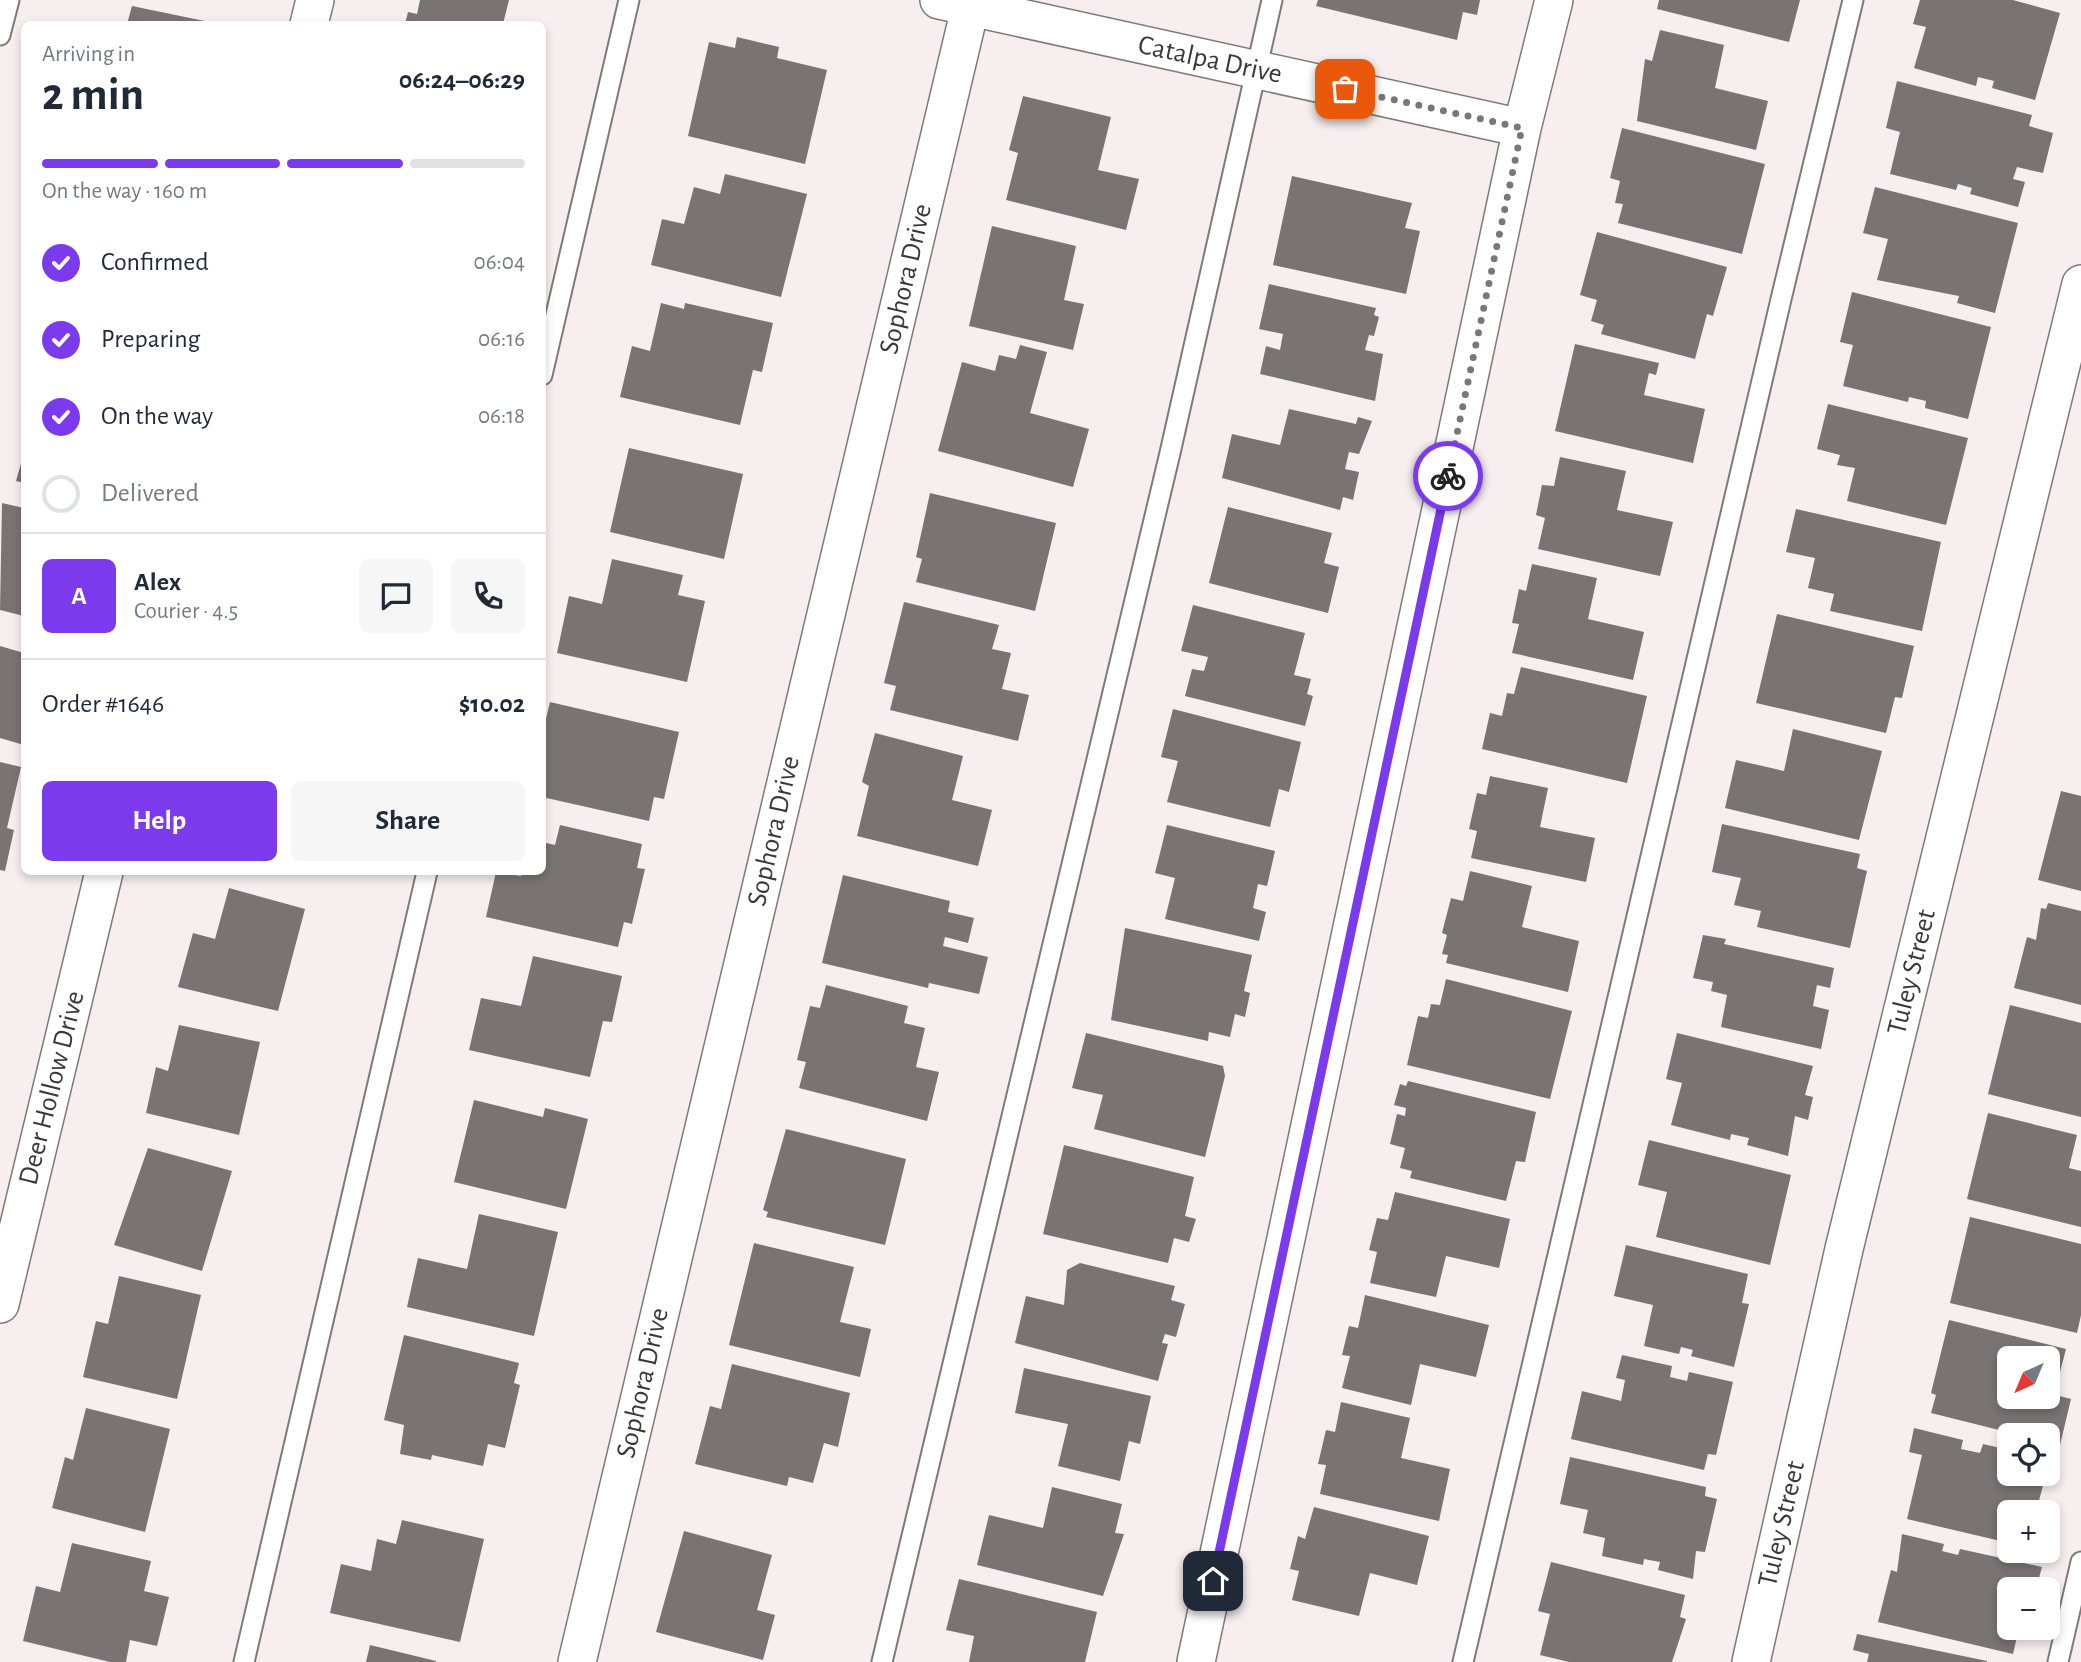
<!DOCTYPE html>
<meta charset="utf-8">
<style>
body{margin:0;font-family:"Alegreya Sans",sans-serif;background:#f6f6f7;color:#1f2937;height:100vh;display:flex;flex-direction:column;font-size:26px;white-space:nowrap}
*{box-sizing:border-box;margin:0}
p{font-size:23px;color:#747a83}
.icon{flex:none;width:38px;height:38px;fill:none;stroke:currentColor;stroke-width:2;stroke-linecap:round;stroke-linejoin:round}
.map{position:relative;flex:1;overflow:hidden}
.drawer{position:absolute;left:21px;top:21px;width:525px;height:854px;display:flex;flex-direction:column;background:#fff;border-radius:10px;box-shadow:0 4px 10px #0003}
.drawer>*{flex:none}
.needle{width:46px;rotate:224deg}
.controls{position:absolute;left:1997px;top:1346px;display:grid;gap:14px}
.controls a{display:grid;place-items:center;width:63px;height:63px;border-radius:10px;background:#fff;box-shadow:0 4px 10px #0003;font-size:35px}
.pin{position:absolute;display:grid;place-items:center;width:60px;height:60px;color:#fff;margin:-30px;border-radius:14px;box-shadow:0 4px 10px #0006}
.courier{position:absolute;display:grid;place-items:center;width:70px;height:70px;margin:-35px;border:5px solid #7c3aed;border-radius:50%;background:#fff;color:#222;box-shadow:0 2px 9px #0007}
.headline em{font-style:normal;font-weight:700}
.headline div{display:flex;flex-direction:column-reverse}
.headline{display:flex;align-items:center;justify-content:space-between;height:119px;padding:0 21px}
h1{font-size:46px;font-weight:700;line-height:52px}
.bar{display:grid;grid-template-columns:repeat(4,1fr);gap:10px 7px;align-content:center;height:84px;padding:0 21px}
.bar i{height:9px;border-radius:5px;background:#e0e1e3}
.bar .on{background:#7c3aed}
.bar p{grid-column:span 4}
.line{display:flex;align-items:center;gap:18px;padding:0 21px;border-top:2px solid #e0e1e3}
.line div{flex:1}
.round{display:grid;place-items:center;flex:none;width:74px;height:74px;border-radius:10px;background:#f6f6f7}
ol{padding:0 21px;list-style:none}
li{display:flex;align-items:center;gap:21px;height:77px}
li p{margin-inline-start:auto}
li .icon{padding:7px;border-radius:50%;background:#7c3aed;color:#fff;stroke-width:4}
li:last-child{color:#747a83}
li i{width:38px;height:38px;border:4px solid #e0e1e3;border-radius:50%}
.cta{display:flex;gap:14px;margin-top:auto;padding:14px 21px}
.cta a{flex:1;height:80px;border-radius:10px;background:#7c3aed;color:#fff;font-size:28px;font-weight:700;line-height:80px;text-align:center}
.cta a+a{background:#f6f6f7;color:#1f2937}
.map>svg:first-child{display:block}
</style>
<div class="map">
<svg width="2081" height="1662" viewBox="0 0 2081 1662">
<rect width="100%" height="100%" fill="#f7efef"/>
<path fill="#7a7373" d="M420,0H509L503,24H405L408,12L417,14Z
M1318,0H1480L1477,15L1463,12L1457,40L1316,6Z
M1659,0H1800L1789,42L1657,9Z
M1920,0H2013L2060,13L2035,100L1992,88L1994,81L1978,77L1976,86L1914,68L1926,27L1913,24Z
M132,6L214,23V24H127Z
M1660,30L1724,45L1715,88L1768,101L1756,150L1637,121L1645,59L1652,61Z
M737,37L779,47L777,58L827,70L805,164L688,136L709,42L735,48Z
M1897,81L2032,115L2029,126L2053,133L2043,173L2017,167L2013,179L2025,182L2018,207L1970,194L1972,188L1958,184L1956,190L1890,174L1900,132L1886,128Z
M1023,96L1111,117L1098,170L1139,179L1126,230L1006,200L1018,153L1009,150Z
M1622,128L1765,164L1742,254L1618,223L1623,204L1615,203L1620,181L1610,178Z
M725,174L807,194L781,297L651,265L662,219L684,224L694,187L720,194Z
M1292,176L1412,203L1405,228L1420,231L1406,294L1273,265Z
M1875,187L2018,223L1995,313L1957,303L1959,296L1877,280L1888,239L1863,233Z
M992,226L1076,246L1064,300L1084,304L1073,350L969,326Z
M1597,232L1727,267L1713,316L1707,314L1695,359L1601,334L1604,325L1591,321L1597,300L1580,295Z
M1269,284L1376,308L1374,315L1379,317L1374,336L1369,335L1365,350L1383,354L1375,401L1260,374L1266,346L1280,350L1283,334L1259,329Z
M1852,292L1991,327L1968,419L1925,408L1926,401L1909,397L1908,402L1843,386L1853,345L1840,342Z
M661,303L684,309L685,303L773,323L762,372L753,370L740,425L620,397L632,346L650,351Z
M1575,344L1659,363L1656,375L1649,373L1644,395L1705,409L1693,463L1555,431Z
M1020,345L1047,352L1030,413L1089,429L1073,487L938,451L962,362L995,371L999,355L1016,359Z
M1828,404L1968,438L1946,525L1847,501L1855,468L1837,465L1840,455L1817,449Z
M1289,409L1356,424L1358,417L1372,421L1359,454L1349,452L1345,469L1359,472L1353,500L1343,497L1340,510L1222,478L1232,434L1280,445Z
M629,448L743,474L724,559L610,532Z
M24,453V483L16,481Z
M1560,457L1626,471L1617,510L1673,522L1660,576L1538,549L1545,518L1536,515L1542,485L1554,486Z
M930,493L1056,523L1035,611L916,582L922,559L916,557Z
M2,503L24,508V616L0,610Z
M1228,507L1332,533L1324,563L1339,567L1328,613L1209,583Z
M1796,509L1941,542L1922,631L1830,611L1834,594L1808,588L1815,558L1786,552Z
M612,559L683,575L678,595L705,601L687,682L557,653L569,596L602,604Z
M1532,564L1597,578L1588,619L1644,632L1633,680L1512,653L1519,624L1512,623L1519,589L1526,591Z
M904,602L999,625L992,649L1011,653L1002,689L1029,695L1018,741L890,710L896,686L884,683Z
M1193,605L1305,633L1294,675L1311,679L1307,694L1313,696L1305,726L1185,696L1192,669L1204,671L1208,657L1181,651Z
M1777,614L1914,646L1902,698L1895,697L1886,733L1756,703Z
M0,646L24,653V745L0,738Z
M1521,667L1647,696L1627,783L1482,749L1490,713L1502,716L1507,693L1514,694Z
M550,702L679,732L664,799L654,797L649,821L542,797V736Z
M1173,709L1301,742L1289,792L1279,789L1270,827L1167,802L1178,761L1161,757Z
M1793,729L1882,751L1859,840L1725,808L1736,760L1784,771Z
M875,733L963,756L952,800L992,810L978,866L857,836L869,786L862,782Z
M0,762L21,767L7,828L14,830L5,871L0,870Z
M1490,776L1548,788L1540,827L1595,838L1586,882L1471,858L1477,831L1469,829L1477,793L1486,795Z
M2061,791L2081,796V891L2038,880Z
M1722,824L1860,854L1857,868L1867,871L1850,948L1757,927L1761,911L1734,905L1741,878L1712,872Z
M560,825L642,844L637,868L645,869L632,924L624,922L618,947L486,917L496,872L521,876L522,872H542V842L555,845Z
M1167,825L1275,851L1267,886L1258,884L1253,908L1266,912L1259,941L1165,919L1175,878L1155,873Z
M1470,871L1532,886L1522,927L1579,941L1568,992L1446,963L1448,955L1442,954L1447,935L1442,933L1451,898L1463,901Z
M843,875L950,901L948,912L974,918L968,943L945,937L943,946L988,957L979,994L929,983L928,988L822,963Z
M229,888L305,909L278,1011L178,987L193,933L215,939Z
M2048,903L2081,911V1005L2014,988L2027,937L2036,940L2041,908L2046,909Z
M1125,928L1252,955L1244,991L1250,993L1245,1017L1235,1014L1230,1037L1209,1032L1208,1041L1111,1020Z
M1703,935L1726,939L1724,944L1834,968L1830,988L1817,985L1813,1006L1829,1010L1821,1049L1721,1027L1727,995L1711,991L1713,982L1693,978Z
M533,956L622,976L612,1022L603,1021L590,1077L469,1050L481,998L521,1006Z
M1446,979L1572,1011L1550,1099L1407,1065L1418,1016L1428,1018L1431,1004L1440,1005Z
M826,985L908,1006L904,1023L925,1028L916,1067L939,1072L927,1121L799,1088L806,1062L797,1060L810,1006L820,1008Z
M2010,1005L2081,1023V1117L1988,1094Z
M179,1025L260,1042L239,1135L146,1113L156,1067L168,1071Z
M1086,1033L1223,1066L1225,1076L1205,1157L1094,1129L1103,1095L1072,1088Z
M1677,1033L1813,1066L1805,1095L1813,1097L1808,1120L1795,1116L1788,1156L1747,1145L1749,1138L1731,1134L1730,1140L1671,1125L1682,1083L1666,1079Z
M1408,1081L1536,1112L1525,1162L1516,1161L1506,1201L1410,1178L1412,1171L1400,1168L1405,1148L1390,1144L1397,1114L1405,1116L1406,1108L1394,1105L1400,1084L1406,1086Z
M474,1100L543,1117L545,1108L588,1119L566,1209L454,1182Z
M1988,1113L2077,1135L2069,1168L2081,1171V1227L1967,1199Z
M786,1129L906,1159L885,1245L766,1217L768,1212L763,1210Z
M1649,1140L1791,1175L1770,1265L1656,1237L1667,1192L1638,1185Z
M1064,1145L1194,1177L1185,1216L1196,1219L1189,1242L1174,1238L1168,1263L1043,1234Z
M148,1148L232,1171L202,1271L114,1245Z
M1395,1192L1510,1219L1499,1268L1446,1256L1436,1297L1370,1283L1377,1252L1369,1250L1377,1218L1388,1220Z
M479,1214L558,1232L534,1336L407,1307L418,1258L467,1269Z
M1970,1217L2081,1244V1315L2077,1333L1950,1303Z
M754,1243L854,1267L840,1322L871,1329L860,1377L729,1345Z
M1626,1245L1748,1274L1742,1303L1749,1304L1734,1367L1691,1356L1693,1350L1681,1347L1679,1354L1644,1346L1653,1305L1614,1296Z
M1080,1263L1175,1286L1171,1300L1185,1304L1176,1337L1165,1334L1162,1343L1168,1344L1158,1381L1015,1343L1026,1296L1064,1305L1067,1270Z
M119,1276L201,1295L177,1399L83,1377L96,1321L108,1324Z
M1365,1295L1489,1325L1476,1377L1420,1364L1411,1405L1342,1388L1350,1356L1342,1355L1349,1326L1358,1328Z
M1949,1320L2066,1349L2060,1372L2048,1369V1358H2009V1396H2048V1393L2071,1399L2060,1445L2048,1442V1435H2019L1931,1413L1936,1395L1931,1393Z
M404,1335L519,1363L514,1383L520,1385L505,1448L488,1444L483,1466L432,1455L431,1460L400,1454L404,1425L384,1420Z
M1622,1355L1672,1366L1670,1377L1687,1381L1689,1372L1733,1382L1716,1455L1708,1454L1704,1470L1571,1439L1582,1391L1621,1401L1625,1380L1616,1378Z
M732,1364L850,1393L838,1447L824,1443L813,1483L789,1477L787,1486L695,1464L710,1406L721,1409Z
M1024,1368L1151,1396L1140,1444L1129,1441L1120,1481L1058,1466L1068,1424L1015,1413Z
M1341,1402L1410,1418L1401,1458L1450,1469L1439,1521L1320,1494L1326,1465L1318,1464L1326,1430L1335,1432Z
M86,1408L170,1429L145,1532L52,1508L65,1457L73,1460Z
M1914,1428L1963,1440L1961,1449L1980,1453L1983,1444L2009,1450V1474H2046L2036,1512H2009V1543L1907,1519L1922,1455L1909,1452Z
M1570,1457L1706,1487L1705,1496L1717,1499L1705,1552L1696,1551L1693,1579L1658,1570L1660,1562L1644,1559L1643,1565L1602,1556L1605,1538L1583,1533L1588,1510L1560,1504Z
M1052,1487L1122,1504L1115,1533L1124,1534L1103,1596L977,1565L989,1515L1043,1528Z
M1314,1507L1429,1536L1417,1585L1370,1573L1359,1616L1292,1600L1299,1571L1290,1569L1298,1536L1305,1539Z
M402,1520L484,1539L460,1642L330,1613L341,1564L371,1571L377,1539L396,1544Z
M684,1531L772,1555L757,1610L775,1615L763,1660L656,1632Z
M1902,1534L1944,1544L1942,1551L1958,1555L1960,1549L2042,1567L2036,1589H2009V1628H2019L2013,1654L1878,1622L1891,1570L1897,1572Z
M72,1543L151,1561L144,1591L169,1597L157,1646L130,1640L126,1662H110L23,1641L36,1586L60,1592Z
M1551,1562L1685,1595L1680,1617L1686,1619L1672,1662H1569L1540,1655L1550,1614L1538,1611Z
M959,1579L1097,1612L1085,1662H969L974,1636L946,1630Z
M1857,1634L1987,1661V1662H1867L1869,1654L1853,1650Z
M370,1645L436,1661V1662H366Z"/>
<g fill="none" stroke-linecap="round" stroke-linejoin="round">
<defs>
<path id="lane" d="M0,35L9,0
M542,375L629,0
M244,1662L427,872
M882,1662L1170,453L1272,0
M1463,1662L1782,295L1853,0
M2058,1662L2081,1562"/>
<path id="street" d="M939,0L1522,128
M309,24L315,0
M0,1304L104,872
M577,1662L972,0
M1196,1662L1522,128L1554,0
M1751,1662L1844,1249L2081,284"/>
</defs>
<use href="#lane" stroke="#807979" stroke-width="23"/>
<use href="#street" stroke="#807979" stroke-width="40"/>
<use href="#lane" stroke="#fff" stroke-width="19"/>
<use href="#street" stroke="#fff" stroke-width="37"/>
</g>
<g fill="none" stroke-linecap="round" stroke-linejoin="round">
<path stroke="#7c7777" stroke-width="7" stroke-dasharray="0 12.6" d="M1345,89L1522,128L1448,476"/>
<path stroke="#7c3aed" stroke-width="9" d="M1213,1581L1448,476"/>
</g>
<g text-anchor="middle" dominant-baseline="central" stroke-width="7" stroke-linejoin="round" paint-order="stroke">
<g font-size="28" fill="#3a3737" stroke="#fff">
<text transform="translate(1210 60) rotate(12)">Catalpa Drive</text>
<text transform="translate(906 279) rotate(-77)">Sophora Drive</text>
<text transform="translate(774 831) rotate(-77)">Sophora Drive</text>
<text transform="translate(1912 972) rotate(-76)">Tuley Street</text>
<text transform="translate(52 1088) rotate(-76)">Deer Hollow Drive</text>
<text transform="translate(643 1383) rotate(-77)">Sophora Drive</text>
<text transform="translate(1782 1524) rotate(-77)">Tuley Street</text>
</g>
</g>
</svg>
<div class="controls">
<a><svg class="needle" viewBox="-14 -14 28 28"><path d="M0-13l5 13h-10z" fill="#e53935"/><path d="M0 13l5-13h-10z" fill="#747a83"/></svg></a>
<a><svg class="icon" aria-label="locate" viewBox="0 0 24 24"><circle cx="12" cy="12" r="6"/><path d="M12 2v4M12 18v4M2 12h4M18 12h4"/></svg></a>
<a>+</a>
<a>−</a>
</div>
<div class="pin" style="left:1345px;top:89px;background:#ea580c"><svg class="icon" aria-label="bag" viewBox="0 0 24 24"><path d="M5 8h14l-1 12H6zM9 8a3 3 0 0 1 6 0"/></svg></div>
<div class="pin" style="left:1213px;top:1581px;background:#1f2937"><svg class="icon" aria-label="home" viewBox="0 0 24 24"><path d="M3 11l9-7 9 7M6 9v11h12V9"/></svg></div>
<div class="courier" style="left:1448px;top:476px"><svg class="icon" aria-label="bike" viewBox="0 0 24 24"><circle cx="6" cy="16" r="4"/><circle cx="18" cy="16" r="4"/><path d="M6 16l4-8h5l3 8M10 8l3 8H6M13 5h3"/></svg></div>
<section class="drawer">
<div class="headline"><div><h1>2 min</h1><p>Arriving in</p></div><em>06:24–06:29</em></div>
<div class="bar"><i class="on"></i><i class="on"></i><i class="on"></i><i></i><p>On the way · 160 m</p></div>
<ol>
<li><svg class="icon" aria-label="check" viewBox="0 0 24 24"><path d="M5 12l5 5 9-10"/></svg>Confirmed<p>06:04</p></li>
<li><svg class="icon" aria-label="check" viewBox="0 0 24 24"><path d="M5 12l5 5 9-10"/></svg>Preparing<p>06:16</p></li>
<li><svg class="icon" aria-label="check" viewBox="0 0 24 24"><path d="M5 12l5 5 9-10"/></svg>On the way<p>06:18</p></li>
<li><i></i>Delivered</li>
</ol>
<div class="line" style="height:126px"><b class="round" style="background:#7c3aed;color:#fff">A</b><div><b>Alex</b><p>Courier · 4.5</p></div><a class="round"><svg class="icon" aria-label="chat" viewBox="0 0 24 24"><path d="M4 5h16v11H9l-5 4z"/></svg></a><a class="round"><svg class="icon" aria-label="phone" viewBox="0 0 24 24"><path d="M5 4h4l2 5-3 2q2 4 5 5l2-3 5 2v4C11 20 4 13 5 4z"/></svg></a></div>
<div class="line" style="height:91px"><div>Order #1646</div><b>$10.02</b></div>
<div class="cta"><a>Help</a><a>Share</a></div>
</section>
</div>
